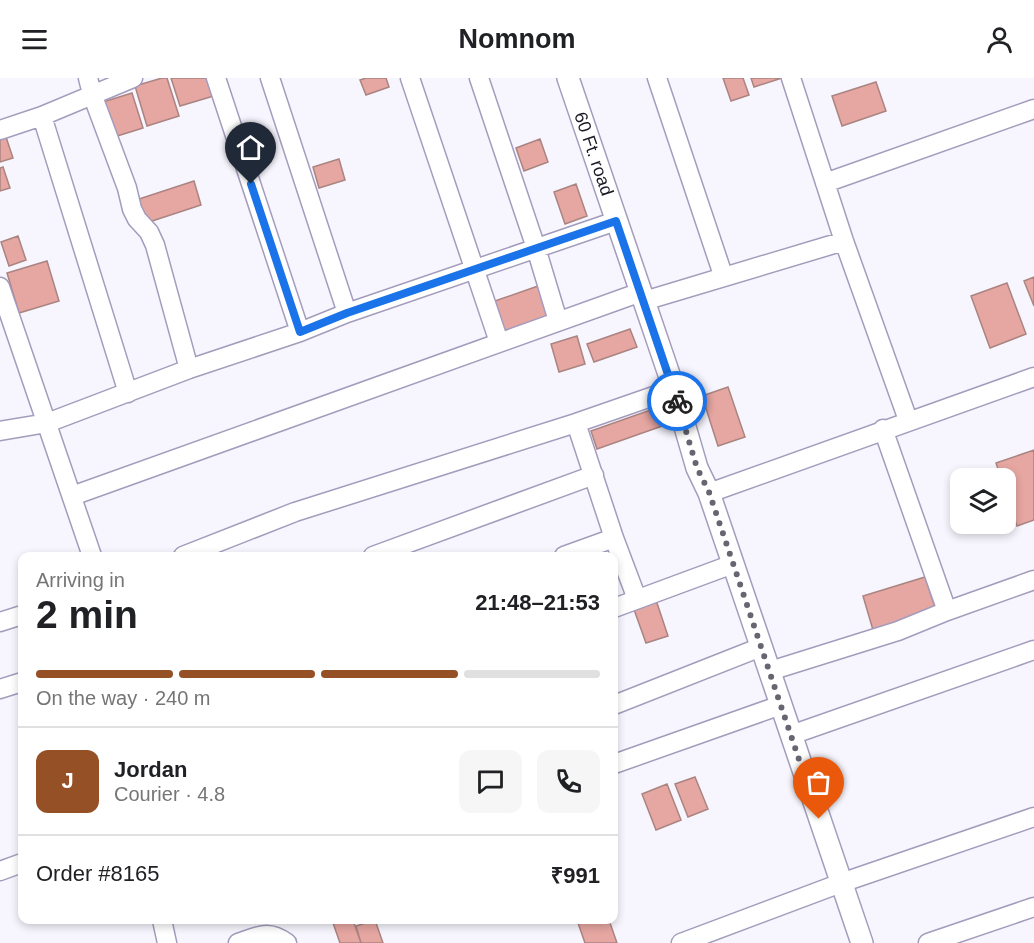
<!DOCTYPE html>
<meta charset="utf-8">
<style>
body{margin:0;font-family:Helvetica,sans-serif;background:#f6f6f6;color:#202124;height:100vh;display:flex;flex-direction:column;font-size:22px;white-space:nowrap}
*{box-sizing:border-box;margin:0}
p{font-size:20px;color:#757577}
.icon{flex:none;width:33px;height:33px;fill:none;stroke:currentColor;stroke-width:2;stroke-linecap:round;stroke-linejoin:round}
.map{position:relative;flex:1;overflow:hidden}
.sheet{position:absolute;left:18px;top:474px;width:600px;height:372px;display:flex;flex-direction:column;background:#fff;border-radius:12px;box-shadow:0 3px 9px #0003}
.sheet>*{flex:none}
.fabs{position:absolute;left:950px;top:390px;display:grid;gap:12px}
.fabs a{display:grid;place-items:center;width:66px;height:66px;border-radius:12px;background:#fff;box-shadow:0 3px 9px #0003;font-size:30px}
.pin{position:absolute;display:grid;place-items:center;width:51px;height:51px;color:#fff;margin:-62px -26px;border-radius:50% 50% 50% 0;rotate:-45deg;box-shadow:0 0 6px #0007}
.pin .icon{rotate:45deg}
.courier{position:absolute;display:grid;place-items:center;width:60px;height:60px;margin:-30px;border:4px solid #1a73e8;border-radius:50%;background:#fff;color:#222;box-shadow:0 2px 8px #0007}
.overview em{font-style:normal;font-weight:700}
.overview div{display:flex;flex-direction:column-reverse}
.overview{display:flex;align-items:center;justify-content:space-between;height:102px;padding:0 18px}
h1{font-size:39px;font-weight:700;line-height:45px}
.bar{display:grid;grid-template-columns:repeat(4,1fr);gap:9px 6px;align-content:center;height:72px;padding:0 18px}
.bar i{height:8px;border-radius:4px;background:#e0e0e0}
.bar .on{background:#955025}
.bar p{grid-column:span 4}
.line{display:flex;align-items:center;gap:15px;padding:0 18px;border-top:2px solid #e0e0e0}
.line div{flex:1}
.round{display:grid;place-items:center;flex:none;width:63px;height:63px;border-radius:12px;background:#f6f6f6}
header{display:flex;justify-content:space-between;align-items:center;height:78px;padding:0 18px;background:#fff;font-size:27px;font-weight:700}
.map>svg:first-child{display:block}
</style>
<header><svg class="icon" aria-label="menu" viewBox="0 0 24 24"><path d="M4 6h16M4 12h16M4 18h16"/></svg>Nomnom<svg class="icon" aria-label="person" viewBox="0 0 24 24"><circle cx="12" cy="8" r="4"/><path d="M4 21q1-7 8-7t8 7"/></svg></header>
<div class="map">
<svg width="1034" height="865" viewBox="0 0 1034 865">
<rect width="100%" height="100%" fill="#f7f5fd"/>
<path fill="#e6a6a2" stroke="#aa8481" stroke-width="1.5" d="M162,0H167L179,38L147,48L135,8Z
M171,0H212L217,17L180,28Z
M366,0H386L389,9L366,17L360,2Z
M723,0H743L749,17L731,23Z
M751,0H782L754,9Z
M876,4L886,33L842,48L832,18Z
M132,15L143,50L114,59L103,24Z
M6,59L13,80L0,84V61Z
M540,61L548,84L524,93L516,70Z
M339,81L345,102L319,110L313,89Z
M3,89L10,110L0,113V90Z
M194,103L201,127L143,146L136,122Z
M576,106L587,138L565,146L554,114Z
M18,158L26,182L9,188L1,164Z
M47,183L59,223L19,235L7,195Z
M1034,199V228L1024,203Z
M1007,205L1026,256L990,270L971,218Z
M538,208L549,241L503,257L492,224Z
M630,251L637,269L594,284L587,266Z
M577,258L585,286L559,294L551,266Z
M728,309L745,359L718,368L702,318Z
M659,329L665,347L597,371L591,353Z
M1034,372V442L1017,448L1005,413V400H1001L996,385Z
M925,499L936,532L873,552L863,518Z
M655,519L668,558L646,565L632,526Z
M695,699L708,731L688,739L675,706Z
M667,706L681,742L656,752L642,716Z
M332,842H353L361,865H340Z
M375,842L383,865H361L356,848Z
M577,842H609L617,865H585Z"/>
<g fill="none" stroke-linecap="round" stroke-linejoin="round">
<defs>
<path id="minor" d="M88,0L92,16L127,110L132,131L137,141L149,154L155,167L189,291
M216,0L300,254
M270,0L347,235
M410,0L499,264
M479,0L536,170L558,243
M657,0L723,197
M791,0L844,163L908,342
M42,38L128,315
M0,52L42,38L133,0
M825,105L1034,31
M0,209L92,478
M644,223L844,163
M576,345L614,460L637,521
M883,351L947,533
M0,353L47,345L189,291L300,254L347,235L616,143
M709,415L1034,299
M72,418L641,214
M183,478L295,434L576,345L674,311
M373,478L594,397
M564,478L614,460
M614,530L733,486
M0,544L22,537
M770,593L898,553L947,533L1034,502
M0,611L22,604
M614,627L761,569
M791,657L1034,572
M614,686L781,627
M0,793L22,785
M162,842L167,865
M238,865C259,858 268,851 287,865
M681,865L841,805L1034,739
M928,865L1034,829"/>
<g id="tertiary">
<path id="s1" d="M568,0L674,311L697,390L709,415L862,865"/>
</g>
</defs>
<use href="#minor" stroke="#a49cbc" stroke-width="21"/>
<use href="#tertiary" stroke="#a49cbc" stroke-width="24"/>
<use href="#minor" stroke="#fff" stroke-width="18"/>
<use href="#tertiary" stroke="#fff" stroke-width="21"/>
</g>
<g fill="none" stroke-linecap="round" stroke-linejoin="round">
<path stroke="#686570" stroke-width="6" stroke-dasharray="0 10.8" d="M677,323L697,390L709,414L819,741"/>
<path stroke="#1a73e8" stroke-width="8" d="M251,106L300,254L347,235L616,143L677,323"/>
</g>
<g text-anchor="middle" dominant-baseline="central" stroke-width="4.5" stroke-linejoin="round" paint-order="stroke">
<g font-size="18" fill="#1b1824" stroke="#f7f5fd">
<text stroke="none"><textPath href="#s1" startOffset="80">60 Ft. road</textPath></text>
</g>
</g>
</svg>
<div class="fabs">
<a><svg class="icon" aria-label="layers" viewBox="0 0 24 24"><path d="M12 4l9 5-9 5-9-5zM3 14l9 5 9-5"/></svg></a>
</div>
<div class="pin" style="left:819px;top:741px;background:#ea580c"><svg class="icon" aria-label="bag" viewBox="0 0 24 24"><path d="M5 8h14l-1 12H6zM9 8a3 3 0 0 1 6 0"/></svg></div>
<div class="pin" style="left:251px;top:106px;background:#1f2937"><svg class="icon" aria-label="home" viewBox="0 0 24 24"><path d="M3 11l9-7 9 7M6 9v11h12V9"/></svg></div>
<div class="courier" style="left:677px;top:323px"><svg class="icon" aria-label="bike" viewBox="0 0 24 24"><circle cx="6" cy="16" r="4"/><circle cx="18" cy="16" r="4"/><path d="M6 16l4-8h5l3 8M10 8l3 8H6M13 5h3"/></svg></div>
<section class="sheet">
<div class="overview"><div><h1>2 min</h1><p>Arriving in</p></div><em>21:48–21:53</em></div>
<div class="bar"><i class="on"></i><i class="on"></i><i class="on"></i><i></i><p>On the way · 240 m</p></div>
<div class="line" style="height:108px"><b class="round" style="background:#955025;color:#fff">J</b><div><b>Jordan</b><p>Courier · 4.8</p></div><a class="round"><svg class="icon" aria-label="chat" viewBox="0 0 24 24"><path d="M4 5h16v11H9l-5 4z"/></svg></a><a class="round"><svg class="icon" aria-label="phone" viewBox="0 0 24 24"><path d="M5 4h4l2 5-3 2q2 4 5 5l2-3 5 2v4C11 20 4 13 5 4z"/></svg></a></div>
<div class="line" style="height:78px"><div>Order #8165</div><b>₹991</b></div>
</section>
</div>
